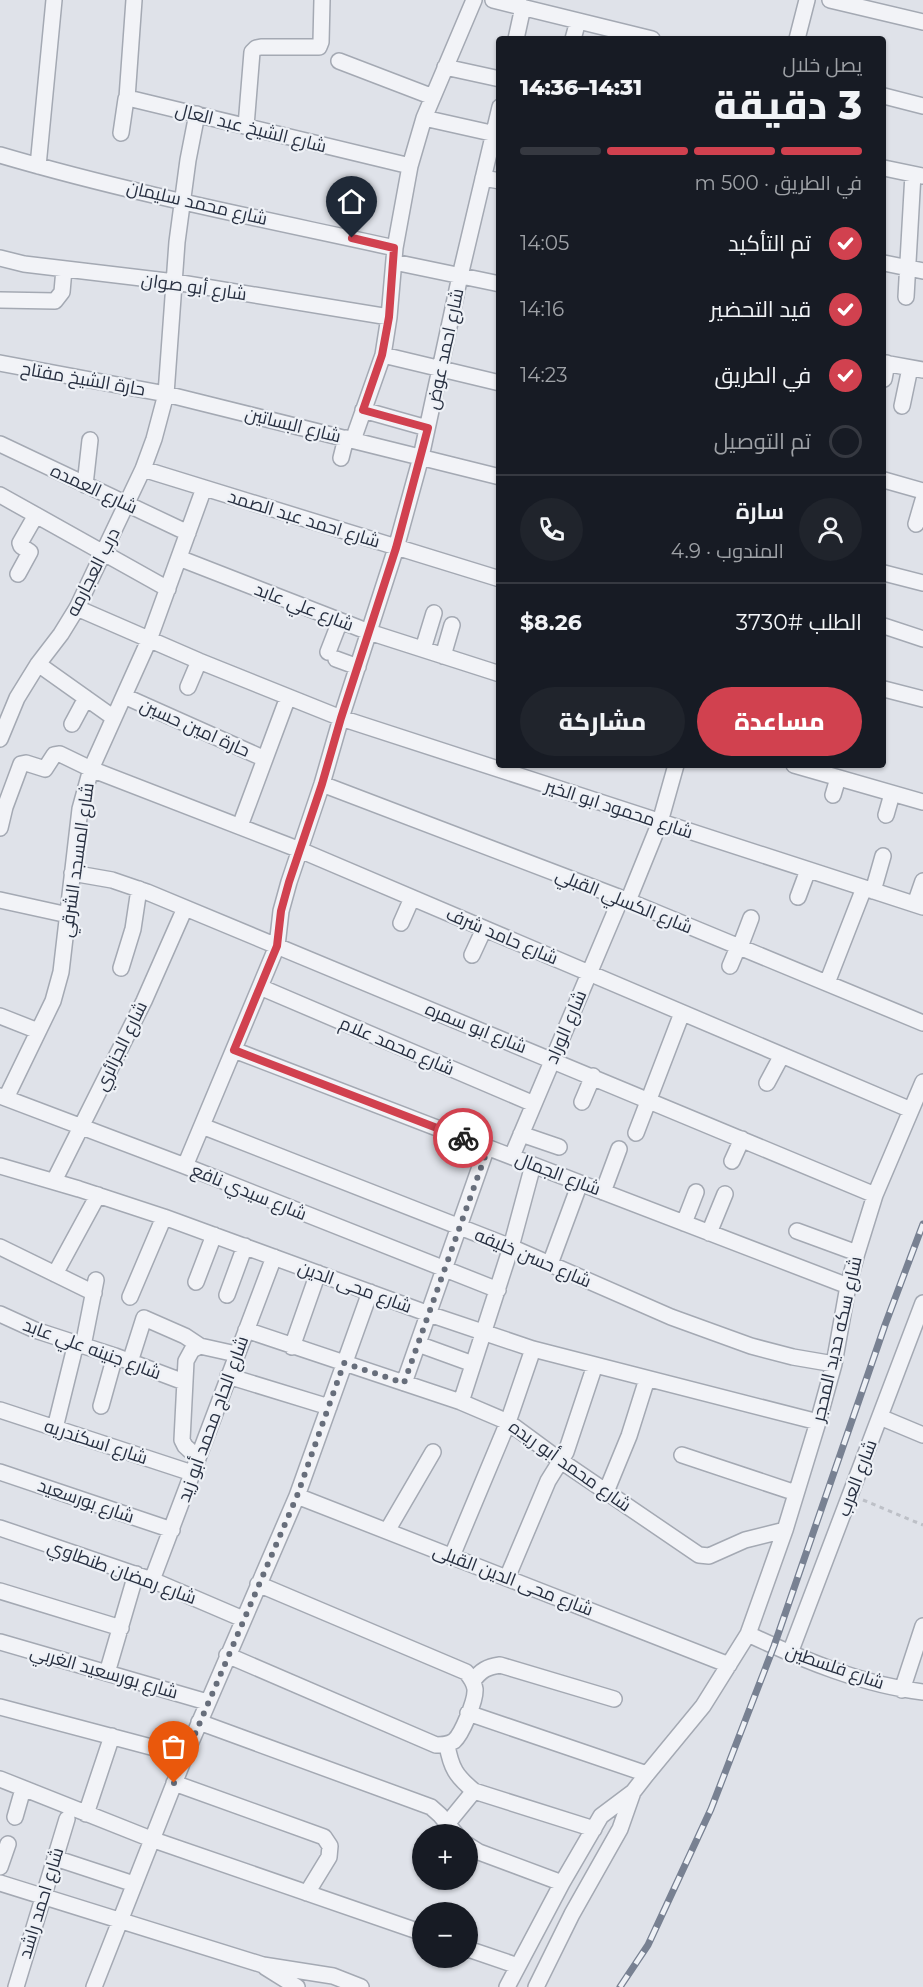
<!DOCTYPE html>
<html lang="ar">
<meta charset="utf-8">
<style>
body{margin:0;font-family:Montserrat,Cairo,sans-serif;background:#20242c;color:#f1f3f6;direction:rtl;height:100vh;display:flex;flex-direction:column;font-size:22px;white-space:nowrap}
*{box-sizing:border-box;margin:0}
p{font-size:20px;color:#9ea1a6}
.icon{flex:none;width:33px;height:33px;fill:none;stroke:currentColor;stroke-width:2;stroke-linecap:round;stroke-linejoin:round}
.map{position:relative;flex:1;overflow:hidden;direction:ltr}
.panel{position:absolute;left:496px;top:36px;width:390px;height:732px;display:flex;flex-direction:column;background:#171b24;border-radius:6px;box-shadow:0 2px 4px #0004;direction:rtl}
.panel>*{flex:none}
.fabs{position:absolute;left:412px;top:1824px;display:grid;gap:12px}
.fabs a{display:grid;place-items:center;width:66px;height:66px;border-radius:50%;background:#171b24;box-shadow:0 2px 4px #0004;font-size:30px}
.pin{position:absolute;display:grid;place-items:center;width:51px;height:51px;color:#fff;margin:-62px -26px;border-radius:50% 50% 50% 0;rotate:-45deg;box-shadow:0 0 6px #0007}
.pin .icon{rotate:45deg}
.courier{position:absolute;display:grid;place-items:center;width:60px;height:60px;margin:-30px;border:4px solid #d1414f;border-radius:50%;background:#fff;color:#222;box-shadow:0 2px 8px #0007}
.summary em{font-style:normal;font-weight:800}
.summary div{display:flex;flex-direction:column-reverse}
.summary{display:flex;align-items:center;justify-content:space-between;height:102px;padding:0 24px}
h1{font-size:39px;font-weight:800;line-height:45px}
.bar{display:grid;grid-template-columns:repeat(4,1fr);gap:9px 6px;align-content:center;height:72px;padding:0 24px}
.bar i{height:8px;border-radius:4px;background:#363941}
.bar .on{background:#d1414f}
.bar p{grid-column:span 4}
.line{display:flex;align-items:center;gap:15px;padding:0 24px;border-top:2px solid #363941}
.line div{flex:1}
.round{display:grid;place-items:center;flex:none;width:63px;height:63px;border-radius:32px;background:#20242c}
ol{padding:0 24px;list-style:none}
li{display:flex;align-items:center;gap:18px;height:66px}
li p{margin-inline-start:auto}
li .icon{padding:6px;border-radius:50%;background:#d1414f;color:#fff;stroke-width:4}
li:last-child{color:#9ea1a6}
li i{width:33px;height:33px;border:3px solid #363941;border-radius:50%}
.action{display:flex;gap:12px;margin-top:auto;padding:12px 24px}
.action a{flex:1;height:69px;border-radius:36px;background:#d1414f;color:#fff;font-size:24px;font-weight:800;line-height:69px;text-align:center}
.action a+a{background:#20242c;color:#f1f3f6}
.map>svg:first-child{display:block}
</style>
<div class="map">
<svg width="923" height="1987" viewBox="0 0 923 1987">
<rect width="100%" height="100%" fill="#dfe2e9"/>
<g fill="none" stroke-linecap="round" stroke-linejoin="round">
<defs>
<path id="street" d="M493,0L652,39
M830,0L923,22
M516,39L523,7
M573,39L578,21
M797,39L807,0
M339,61L433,97
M445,67L500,79
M884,96L923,106
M127,98L134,0
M424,118L500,135
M246,126L252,52L256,48L261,47H319L321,42L322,0
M121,133L126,99L128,98L410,166
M0,155C129,193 263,219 395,248
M38,166L54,0
M884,168L922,176
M483,178L500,181
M0,258L24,264L175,282L389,317
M394,262L500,284
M884,263L923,271
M906,297L913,174
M0,300L55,301L62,292L64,269
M383,355L500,383
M0,363L166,394L500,477
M884,363L923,370
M884,379L887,363
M902,406L910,368
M363,410L427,428
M353,440L383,355L389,317L395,248L410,166L424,118L474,0
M0,444L188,533
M341,458L346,438
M143,469L500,579
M884,480L923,491
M85,485L90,440
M0,495L168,589
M916,524L923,500
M179,558L369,632L500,674
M884,573L923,583
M18,574L30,552L21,546L20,543L36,515
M77,608L199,661L341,718L923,907
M884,626L923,639
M423,649L434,613
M328,652L340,621
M443,656L452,625
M336,659L358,667
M38,664L114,718
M188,687L199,661
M884,689L923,699
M124,696L265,759
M72,724L86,698
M0,739L17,698L38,664L61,634L77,608L143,469L154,439L166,394L177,242L188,160L197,114
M794,765L923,802
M322,784L621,898L923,1023
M833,795L838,778
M886,815L892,794
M240,826L288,697
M0,828L5,807L21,764L26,763L45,769L54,755L60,754L91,769L300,850L911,1110
M72,873L112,880L147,892L875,1195
M873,891L883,856
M798,897L808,870
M0,900L68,915
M628,901L660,822L676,765
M915,904L923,881
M401,923L412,898
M740,947L751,918
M472,955L484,929
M730,966L738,947
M121,968L133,929L139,889
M827,983L864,888
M260,987L534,1104
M0,1016L38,1031
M234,1050L848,1286
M767,1083L782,1055
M0,1096L185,1166L498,1290
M6,1098L53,1001L61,972L80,809L91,769L149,640L204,488
M582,1102L593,1076
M202,1126L511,1247L671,1317L751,1346L793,1357L834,1364
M636,1133L682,1013
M521,1134L559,1147
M512,1156L621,898
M732,1161L742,1139
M0,1166L79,1189L164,1217L429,1314L533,1349L818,1422
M185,1166L277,946L281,911L289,882L322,784L341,718L396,548L421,457L460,276L500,107
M54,1181L144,1001L185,908
M603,1192L619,1149
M684,1223L696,1192
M797,1231L857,1253
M709,1233L725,1194
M0,1247L94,1293
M550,1264L580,1183
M55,1274L98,1195
M196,1282L214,1235
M227,1295L245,1246
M130,1297L164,1217
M0,1314L35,1330L115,1356L184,1382
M246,1330L461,1402L508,1422L561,1461L699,1555L709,1556L745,1540L785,1530
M418,1344L473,1364
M83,1346L96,1280
M292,1347L318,1273
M130,1362L144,1318L185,1336L200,1346
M228,1376L329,1407
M404,1383L487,1147
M461,1402L511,1247L533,1165
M101,1406L115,1356
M0,1410L192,1473
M880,1417L923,1435
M55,1428L76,1343
M682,1455L796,1493
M198,1458L185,1446L182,1440L186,1361L192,1350L200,1346L236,1354
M0,1472L172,1530
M606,1492L629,1436L647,1379
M297,1496L729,1665
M0,1528L152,1580L243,1619
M387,1531L433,1452
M452,1556L508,1422L533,1349
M507,1578L548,1481L566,1452L595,1365
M152,1580L274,1257
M0,1591L121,1628
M748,1634C803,1660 863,1685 923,1692
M0,1642L207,1702
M790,1653L923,1303
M227,1655L436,1745C443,1745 448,1745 454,1741C462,1734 476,1700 475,1689C474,1682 471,1678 466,1672L258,1584
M107,1673L136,1574
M473,1681C481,1670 487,1667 500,1665L614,1699
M902,1690L923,1626
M0,1707L185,1756
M468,1713L647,1774
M199,1722L431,1807L440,1815L456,1834
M447,1745C451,1768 456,1776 474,1791L594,1829
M0,1779L151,1839L423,1933
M174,1783L324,1837L330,1846L329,1857L307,1893
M86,1814L112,1736
M15,1817L23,1789
M447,1824L474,1791
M468,1845L479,1852L562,1883
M55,1858L134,1884
M0,1867L8,1844
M0,1883L263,1965L333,1976L361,1987
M468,1949L518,1966
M265,1967L297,1987
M16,1987L67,1819
M94,1987L185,1756L297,1496L370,1292
M507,1987L562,1883L601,1816L633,1792L647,1774L703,1706L748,1634L785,1530L818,1422L834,1364L848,1286L857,1253L875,1195L923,1082
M536,1987L572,1914L620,1829L633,1792"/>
</defs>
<use href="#street" stroke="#a4a9b3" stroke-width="18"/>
<path stroke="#bdc0c7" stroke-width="3" stroke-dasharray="4.5 4.5" stroke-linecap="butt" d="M863,1500L923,1525"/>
<use href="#street" stroke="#f2f3f7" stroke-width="15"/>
<defs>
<path id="rail" d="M620,1987L648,1945L711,1809L774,1646L885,1325L923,1224"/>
</defs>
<use href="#rail" stroke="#788192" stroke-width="7"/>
<use href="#rail" stroke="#eef1f6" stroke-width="4.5" stroke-dasharray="14" stroke-linecap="butt"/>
</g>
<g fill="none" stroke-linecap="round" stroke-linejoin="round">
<path stroke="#676e7b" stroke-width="6" stroke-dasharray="0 10.8" d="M174,1783L297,1496L344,1363L404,1383L488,1148L463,1138"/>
<path stroke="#d1414f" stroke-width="8" d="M352,238L394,248L389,317L382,355L363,410L428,428L396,548L341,718L322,784L289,882L281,911L277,946L234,1050L463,1138"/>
</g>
<g text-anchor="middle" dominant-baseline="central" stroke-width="4.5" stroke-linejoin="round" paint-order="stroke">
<g font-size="18" fill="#272f40" stroke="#eef1f6">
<text transform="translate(251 128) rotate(14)">شارع الشيخ عبد العال</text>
<text transform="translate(197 203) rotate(13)">شارع محمد سليمان</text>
<text transform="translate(194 287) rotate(8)">شارع أبو صوان</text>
<text transform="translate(445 349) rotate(-78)">شارع احمد عوض</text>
<text transform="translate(83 379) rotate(10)">حارة الشيخ مفتاح</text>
<text transform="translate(293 425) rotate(14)">شارع البساتين</text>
<text transform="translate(94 489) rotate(25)">شارع العمده</text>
<text transform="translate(304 519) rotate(17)">شارع احمد عبد الصمد</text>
<text transform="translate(93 572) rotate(-63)">درب العجارمه</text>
<text transform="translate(304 607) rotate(21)">شارع علي عابد</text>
<text transform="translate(195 728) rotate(24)">حارة امين حسين</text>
<text transform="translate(619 809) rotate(18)">شارع محمود ابو الخير</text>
<text transform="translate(77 860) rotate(-82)">شارع المسجد الشرقي</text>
<text transform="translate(624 901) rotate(22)">شارع الكسلي القبلي</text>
<text transform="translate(502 936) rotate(23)">شارع حامد شرف</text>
<text transform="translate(566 1027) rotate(-67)">شارع الوراد</text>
<text transform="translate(476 1028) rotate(22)">شارع ابو سمره</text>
<text transform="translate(121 1046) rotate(-64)">شارع الجزائري</text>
<text transform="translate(397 1046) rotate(23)">شارع محمد علام</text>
<text transform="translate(558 1174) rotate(21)">شارع الجمال</text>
<text transform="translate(249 1192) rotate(22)">شارع سيدي نافع</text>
<text transform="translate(533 1258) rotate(23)">شارع حسن خليفه</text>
<text transform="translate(355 1287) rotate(20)">شارع محى الدين</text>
<text transform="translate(837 1339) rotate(-77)">شارع سكه حديد المحجر</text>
<text transform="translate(92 1349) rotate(20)">شارع جنينه علي عابد</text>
<text transform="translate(213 1419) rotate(-70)">شارع الحاج محمد أبو زيد</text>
<text transform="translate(96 1442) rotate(18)">شارع اسكندريه</text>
<text transform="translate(570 1466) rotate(35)">شارع محمد أبو ريده</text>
<text transform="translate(857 1478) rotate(-69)">شارع العرب</text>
<text transform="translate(86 1501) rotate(19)">شارع بورسعيد</text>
<text transform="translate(122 1572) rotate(20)">شارع رمضان طنطاوي</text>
<text transform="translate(513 1580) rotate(21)">شارع محى الدين القبلى</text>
<text transform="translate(835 1667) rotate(19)">شارع فلسطين</text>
<text transform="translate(104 1672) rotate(16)">شارع بورسعيد الغربي</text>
<text transform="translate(41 1903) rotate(-73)">شارع احمد راشد</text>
</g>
</g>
</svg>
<div class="fabs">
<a>+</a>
<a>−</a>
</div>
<div class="pin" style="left:174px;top:1783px;background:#ea580c"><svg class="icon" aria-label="bag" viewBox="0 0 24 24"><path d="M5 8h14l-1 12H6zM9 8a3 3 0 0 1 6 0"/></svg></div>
<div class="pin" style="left:352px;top:238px;background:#1f2937"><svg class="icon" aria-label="home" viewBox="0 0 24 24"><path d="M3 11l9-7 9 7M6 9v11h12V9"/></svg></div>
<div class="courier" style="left:463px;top:1138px"><svg class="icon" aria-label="bike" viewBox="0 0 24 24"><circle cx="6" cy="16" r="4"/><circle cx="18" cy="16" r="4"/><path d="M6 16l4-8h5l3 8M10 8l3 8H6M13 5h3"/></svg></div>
<section class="panel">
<div class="summary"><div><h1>3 دقيقة</h1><p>يصل خلال</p></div><em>14:31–14:36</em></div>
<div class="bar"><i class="on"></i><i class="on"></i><i class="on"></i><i></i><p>في الطريق · 500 m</p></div>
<ol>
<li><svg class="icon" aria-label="check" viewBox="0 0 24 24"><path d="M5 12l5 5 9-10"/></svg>تم التأكيد<p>14:05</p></li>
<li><svg class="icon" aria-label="check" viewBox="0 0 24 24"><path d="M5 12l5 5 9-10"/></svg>قيد التحضير<p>14:16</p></li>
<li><svg class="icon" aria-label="check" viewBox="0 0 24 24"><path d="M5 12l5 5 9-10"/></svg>في الطريق<p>14:23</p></li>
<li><i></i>تم التوصيل</li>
</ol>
<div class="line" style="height:108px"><a class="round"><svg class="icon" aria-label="person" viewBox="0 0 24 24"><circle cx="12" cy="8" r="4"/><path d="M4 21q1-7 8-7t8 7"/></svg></a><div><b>سارة</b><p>المندوب · 4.9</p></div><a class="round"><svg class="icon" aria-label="phone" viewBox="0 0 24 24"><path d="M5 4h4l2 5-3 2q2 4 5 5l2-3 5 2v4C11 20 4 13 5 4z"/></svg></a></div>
<div class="line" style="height:78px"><div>الطلب #3730</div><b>$8.26</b></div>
<div class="action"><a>مساعدة</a><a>مشاركة</a></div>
</section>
</div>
